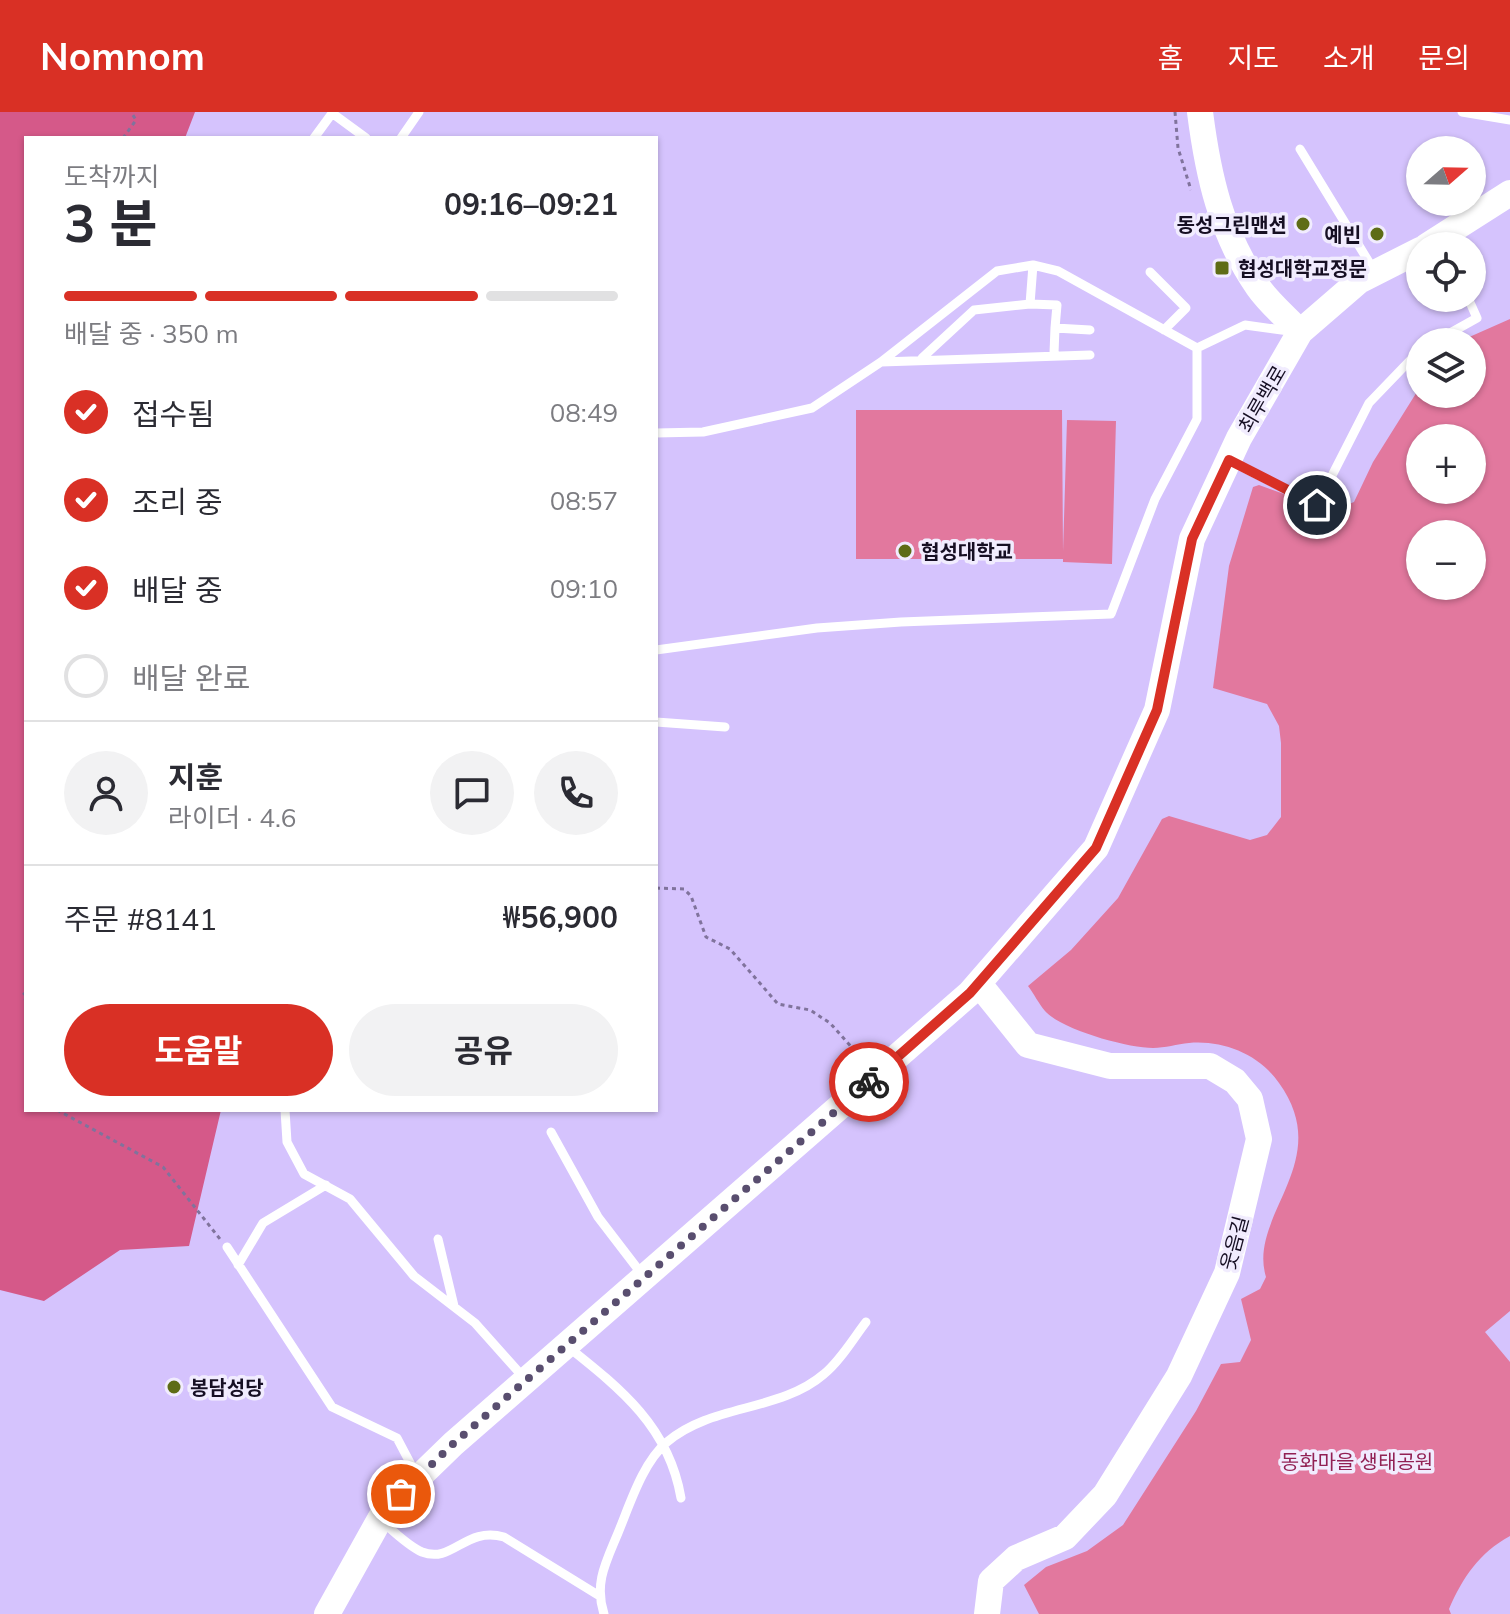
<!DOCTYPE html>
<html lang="ko">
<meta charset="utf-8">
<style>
body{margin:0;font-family:Mulish,"Noto Sans KR",sans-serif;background:#f2f2f3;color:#2b2b33;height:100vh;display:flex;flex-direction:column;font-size:30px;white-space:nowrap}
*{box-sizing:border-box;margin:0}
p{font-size:26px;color:#7c7c81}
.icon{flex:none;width:44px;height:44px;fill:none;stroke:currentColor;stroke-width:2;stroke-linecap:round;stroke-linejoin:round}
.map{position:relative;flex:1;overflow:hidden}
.details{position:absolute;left:24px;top:24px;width:634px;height:976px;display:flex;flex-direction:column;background:#fff;border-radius:0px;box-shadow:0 2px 6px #0004}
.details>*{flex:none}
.needle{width:52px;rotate:70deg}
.controls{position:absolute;left:1406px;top:24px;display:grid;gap:16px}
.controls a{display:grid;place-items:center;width:80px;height:80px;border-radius:50%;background:#fff;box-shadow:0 2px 6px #0004;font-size:40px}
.pin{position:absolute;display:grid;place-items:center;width:68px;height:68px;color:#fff;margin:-34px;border:4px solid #fff;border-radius:50%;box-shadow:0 2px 8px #0007}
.courier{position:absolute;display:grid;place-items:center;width:80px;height:80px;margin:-40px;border:6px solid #d93025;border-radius:50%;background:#fff;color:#222;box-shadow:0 2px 10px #0007}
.summary em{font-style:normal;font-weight:700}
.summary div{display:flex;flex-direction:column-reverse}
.summary{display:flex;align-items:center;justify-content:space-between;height:136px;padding:0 40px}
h1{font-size:52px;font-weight:700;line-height:60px}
.bar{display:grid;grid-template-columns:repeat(4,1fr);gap:12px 8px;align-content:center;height:96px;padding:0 40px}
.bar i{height:10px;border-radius:6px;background:#e1e1e2}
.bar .current{background:#d93025}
.bar p{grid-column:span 4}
.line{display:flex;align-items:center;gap:20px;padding:0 40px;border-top:2px solid #e1e1e2}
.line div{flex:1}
.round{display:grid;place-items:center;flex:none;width:84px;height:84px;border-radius:42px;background:#f2f2f3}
ol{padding:0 40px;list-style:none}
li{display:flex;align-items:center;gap:24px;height:88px}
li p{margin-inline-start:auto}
li .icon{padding:8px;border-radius:50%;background:#d93025;color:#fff;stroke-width:4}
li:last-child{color:#7c7c81}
li i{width:44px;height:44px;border:4px solid #e1e1e2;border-radius:50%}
.cta{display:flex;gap:16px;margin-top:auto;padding:16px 40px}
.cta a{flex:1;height:92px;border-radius:48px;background:#d93025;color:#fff;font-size:32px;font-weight:700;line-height:92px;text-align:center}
.cta a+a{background:#f2f2f3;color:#2b2b33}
header{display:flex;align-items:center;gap:48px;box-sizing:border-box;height:112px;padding:0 40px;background:#d93025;color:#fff}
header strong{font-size:38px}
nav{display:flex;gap:44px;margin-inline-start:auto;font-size:28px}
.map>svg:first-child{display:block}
</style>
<header>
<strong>Nomnom</strong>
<nav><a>홈</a><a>지도</a><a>소개</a><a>문의</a></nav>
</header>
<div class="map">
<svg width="1510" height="1502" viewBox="0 0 1510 1502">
<rect width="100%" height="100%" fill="#d5c3fd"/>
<path fill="#e2789e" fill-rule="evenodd" d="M1510,207V1199L1485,1220L1510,1250V1424C1479,1441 1463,1465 1449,1497L1451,1502H1039L1024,1473L1046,1455L1087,1439L1123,1413L1196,1299L1221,1252L1240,1250L1251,1228L1241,1187L1260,1177L1266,1165C1247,1103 1336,1050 1279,971C1259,942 1223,928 1189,931C1177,932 1165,936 1153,936C1128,936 1062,918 1045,899C1039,892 1034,882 1028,874L1071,838L1118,786L1162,707L1169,704L1250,728L1267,723L1281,705V631L1279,614L1267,592L1213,576L1229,454L1253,375L1259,373L1331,399L1354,390L1373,350L1420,275V282H1472V230H1458ZM1420,326H1472V378H1420ZM1420,422H1472V474H1420Z
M856,298H1062L1063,440L1067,308L1116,309L1112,452L1063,450V447H856Z"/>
<path fill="#d55989" d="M0,0H195L185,26H26V998H221L189,1134L120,1138L44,1189L0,1178Z"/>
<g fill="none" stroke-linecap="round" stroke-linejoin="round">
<path stroke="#80739c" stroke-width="3" stroke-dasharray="4 4" stroke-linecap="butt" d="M1175,0L1178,36L1191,78
M123,26L136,8L131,0
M656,776L684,777L691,784L706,825L730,837L778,892L810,898L830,911L863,948
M26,880L23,883L26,889
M57,998L163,1055L220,1127"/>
<path stroke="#fff" stroke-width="9" d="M1462,0L1510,8
M332,1L366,26
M314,26L333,0
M401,26L419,0
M1300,37L1375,160
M1033,153L1030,192L1057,193L1055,216L1090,218
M1150,160L1186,196L1164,218
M1434,230L1477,206L1468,186
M1054,241L1055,216
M922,246L974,198L1030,192
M881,250L1090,243
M656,321L703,320L812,296L881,250L997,159L1033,153L1058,159L1197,236L1245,213L1289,219
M1232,350L1317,393L1369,291L1420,238
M656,538L817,516L901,510L1111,502L1155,387L1197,307V236
M656,610L725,615
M285,998L287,1030L304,1062L350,1087L414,1164L475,1211L525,1267
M551,1020L598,1105L644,1165
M438,1127L454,1194
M227,1135L332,1295L397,1326L416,1362
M238,1153L263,1111L326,1073
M567,1234C621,1277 669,1315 681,1386
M382,1410C394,1419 408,1434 422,1440C453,1452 465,1414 504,1425L598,1483
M604,1502C594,1471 606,1450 618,1421C630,1392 643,1350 667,1330C711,1292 780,1300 824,1262C840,1249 853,1227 866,1210"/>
<path stroke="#fff" stroke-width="26" d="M1200,0C1208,63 1221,122 1258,175C1269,191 1287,206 1300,220
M1427,134L1510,81
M979,872L1028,933L1110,954H1210L1235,969L1250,987L1259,1027L1227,1161L1179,1264L1105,1383L1065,1425L1016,1446L991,1469L987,1502
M327,1502L385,1398L453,1332L970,881L1096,736L1157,598L1192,427L1239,326L1300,220L1359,169L1420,138"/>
</g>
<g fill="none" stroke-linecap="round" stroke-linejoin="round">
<path stroke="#594e6f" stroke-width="8" stroke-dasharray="0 14.4" d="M401,1382L453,1332L869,970"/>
<path stroke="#d93025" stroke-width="10" d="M869,970L970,881L1096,736L1157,598L1192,427L1229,348L1317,393"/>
</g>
<g fill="#5e6c16" stroke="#f1ecfe" stroke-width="3">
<circle cx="1303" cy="112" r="8"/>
<circle cx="1377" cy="122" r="8"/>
<rect x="1214" y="148" width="16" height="16" rx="4"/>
<circle cx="905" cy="439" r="8"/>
<circle cx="174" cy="1275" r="8"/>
</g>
<g text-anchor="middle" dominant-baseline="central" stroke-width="7" stroke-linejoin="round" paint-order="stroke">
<g font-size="20" font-weight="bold" fill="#160f23" stroke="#f1ecfe" text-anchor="start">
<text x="1287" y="112" text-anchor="end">동성그린맨션</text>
<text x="1361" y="122" text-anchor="end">예빈</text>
<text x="1238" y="156">협성대학교정문</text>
<text x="921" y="439">협성대학교</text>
<text x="190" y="1275">봉담성당</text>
</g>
<g font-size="20" fill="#160f23" stroke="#f1ecfe">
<text transform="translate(1262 287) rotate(-60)">최루백로</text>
<text transform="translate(1234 1131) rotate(-75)">웃음길</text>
</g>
<g font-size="20" fill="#922154" stroke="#f1ecfe">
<text x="1357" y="1349">동화마을 생태공원</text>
</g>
</g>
</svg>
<div class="controls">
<a><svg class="needle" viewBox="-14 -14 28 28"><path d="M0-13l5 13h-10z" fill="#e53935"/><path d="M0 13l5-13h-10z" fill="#7c7c81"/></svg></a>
<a><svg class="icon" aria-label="locate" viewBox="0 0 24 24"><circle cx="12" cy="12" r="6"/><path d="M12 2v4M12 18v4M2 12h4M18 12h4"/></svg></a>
<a><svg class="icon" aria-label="layers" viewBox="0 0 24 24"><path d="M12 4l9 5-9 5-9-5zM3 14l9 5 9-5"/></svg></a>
<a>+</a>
<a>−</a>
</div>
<div class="pin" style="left:401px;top:1382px;background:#ea580c"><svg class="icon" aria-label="bag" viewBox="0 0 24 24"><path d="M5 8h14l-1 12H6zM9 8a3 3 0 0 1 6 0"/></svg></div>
<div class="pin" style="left:1317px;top:393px;background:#1f2937"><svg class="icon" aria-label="home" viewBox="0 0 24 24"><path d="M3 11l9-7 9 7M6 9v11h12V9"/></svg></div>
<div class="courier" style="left:869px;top:970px"><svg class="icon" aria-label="bike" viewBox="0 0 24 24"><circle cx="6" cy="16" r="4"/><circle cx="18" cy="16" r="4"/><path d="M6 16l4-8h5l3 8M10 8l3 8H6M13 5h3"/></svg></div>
<section class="details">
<div class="summary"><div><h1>3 분</h1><p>도착까지</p></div><em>09:16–09:21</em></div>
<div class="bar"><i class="current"></i><i class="current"></i><i class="current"></i><i></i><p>배달 중 · 350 m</p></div>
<ol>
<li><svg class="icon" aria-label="check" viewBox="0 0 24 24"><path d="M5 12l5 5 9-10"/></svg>접수됨<p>08:49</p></li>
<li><svg class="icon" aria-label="check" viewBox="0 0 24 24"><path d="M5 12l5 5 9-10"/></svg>조리 중<p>08:57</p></li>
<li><svg class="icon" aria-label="check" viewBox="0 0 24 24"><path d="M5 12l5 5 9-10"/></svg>배달 중<p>09:10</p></li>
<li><i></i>배달 완료</li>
</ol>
<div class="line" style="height:144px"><a class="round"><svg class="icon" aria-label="person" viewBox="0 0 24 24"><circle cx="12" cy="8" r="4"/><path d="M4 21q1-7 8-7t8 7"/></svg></a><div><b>지훈</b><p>라이더 · 4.6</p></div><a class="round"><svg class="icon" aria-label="chat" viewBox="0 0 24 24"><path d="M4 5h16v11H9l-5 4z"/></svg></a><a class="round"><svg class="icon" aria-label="phone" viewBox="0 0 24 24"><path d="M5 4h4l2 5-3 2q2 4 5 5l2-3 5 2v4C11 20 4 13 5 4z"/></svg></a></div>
<div class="line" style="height:104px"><div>주문 #8141</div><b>₩56,900</b></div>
<div class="cta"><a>도움말</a><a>공유</a></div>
</section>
</div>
